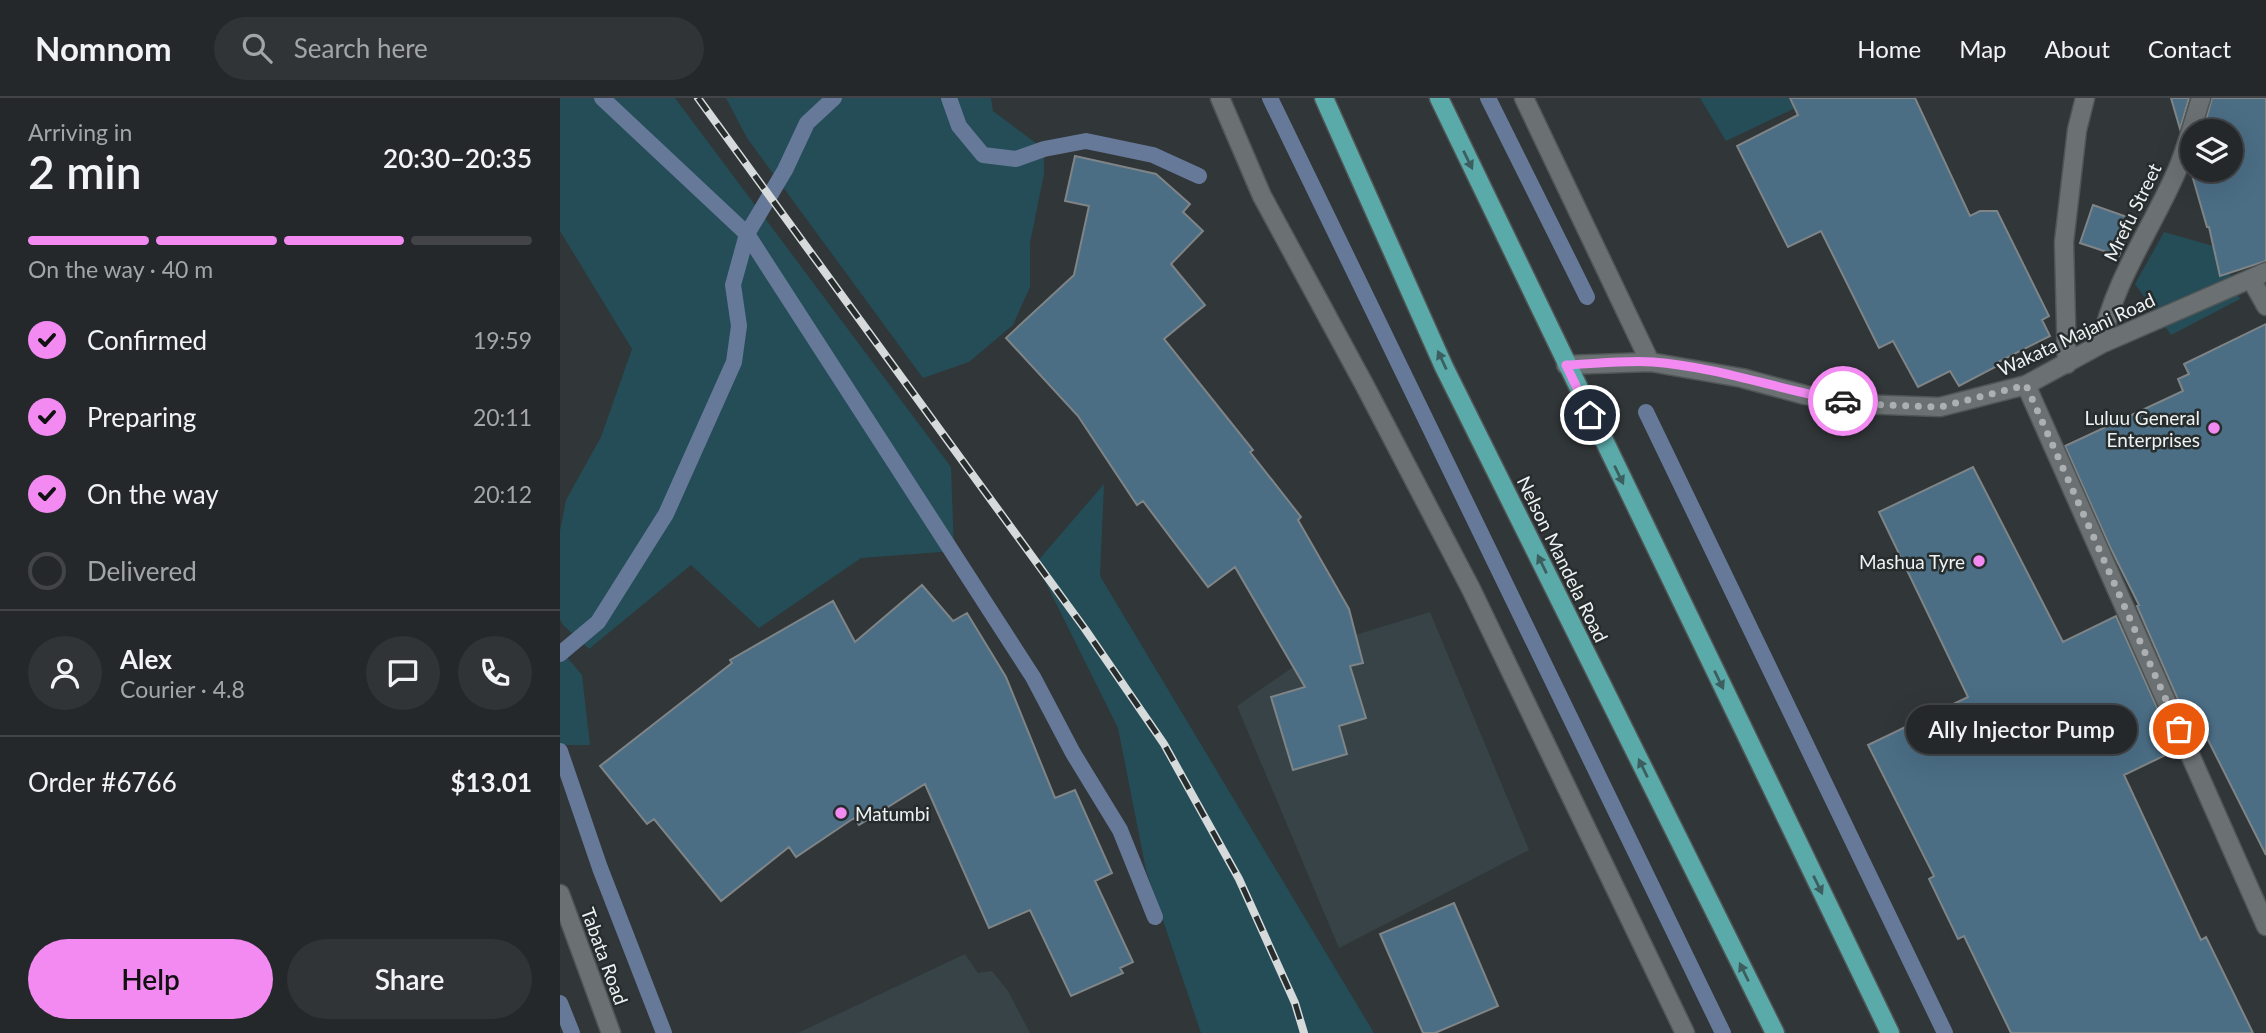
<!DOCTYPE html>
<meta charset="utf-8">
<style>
body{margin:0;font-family:Lato,sans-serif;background:#313436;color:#f1f3f6;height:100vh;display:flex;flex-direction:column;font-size:26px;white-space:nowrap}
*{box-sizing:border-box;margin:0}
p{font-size:23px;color:#a3a6a8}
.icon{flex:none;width:38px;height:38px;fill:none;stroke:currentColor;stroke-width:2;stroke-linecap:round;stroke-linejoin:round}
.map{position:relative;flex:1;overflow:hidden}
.side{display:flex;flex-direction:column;background:#25282a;width:560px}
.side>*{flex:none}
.tools{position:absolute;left:1620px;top:21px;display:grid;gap:14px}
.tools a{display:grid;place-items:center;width:63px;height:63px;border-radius:50%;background:#25282a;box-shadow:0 7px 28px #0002,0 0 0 2px #424447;font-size:35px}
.pin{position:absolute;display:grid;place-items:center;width:60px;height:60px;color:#fff;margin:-30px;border:4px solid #fff;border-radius:50%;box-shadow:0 2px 7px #0007}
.courier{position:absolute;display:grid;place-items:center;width:70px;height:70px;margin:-35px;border:5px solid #f28af2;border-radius:50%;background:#fff;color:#222;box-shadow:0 2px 9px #0007}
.bubble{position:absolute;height:49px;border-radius:24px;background:#25282a;box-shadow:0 7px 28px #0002,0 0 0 2px #424447;font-size:23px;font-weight:600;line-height:49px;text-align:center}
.summary em{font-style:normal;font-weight:600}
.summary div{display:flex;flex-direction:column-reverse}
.summary{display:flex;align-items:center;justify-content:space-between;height:119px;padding:0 28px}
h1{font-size:46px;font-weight:600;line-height:52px}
.bar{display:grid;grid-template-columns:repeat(4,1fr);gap:10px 7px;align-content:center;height:84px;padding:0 28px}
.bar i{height:9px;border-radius:5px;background:#424447}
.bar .current{background:#f28af2}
.bar p{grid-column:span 4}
.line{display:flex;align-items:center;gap:18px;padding:0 28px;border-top:2px solid #424447}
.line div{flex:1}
.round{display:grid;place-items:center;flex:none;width:74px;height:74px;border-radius:37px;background:#313436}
ol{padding:0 28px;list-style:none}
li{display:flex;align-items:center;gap:21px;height:77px}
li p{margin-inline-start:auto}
li .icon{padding:7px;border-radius:50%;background:#f28af2;color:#111;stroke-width:4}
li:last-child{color:#a3a6a8}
li i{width:38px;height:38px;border:4px solid #424447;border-radius:50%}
.primary-button{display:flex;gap:14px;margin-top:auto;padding:14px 28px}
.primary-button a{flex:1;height:80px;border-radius:42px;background:#f28af2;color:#111;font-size:28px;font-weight:600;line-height:80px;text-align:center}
.primary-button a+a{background:#313436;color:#f1f3f6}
header{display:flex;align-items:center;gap:42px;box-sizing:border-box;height:98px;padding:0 35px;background:#25282a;border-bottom:2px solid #424447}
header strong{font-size:33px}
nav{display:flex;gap:38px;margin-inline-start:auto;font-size:24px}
.search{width:490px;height:63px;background:#313436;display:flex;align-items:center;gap:18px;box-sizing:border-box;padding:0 24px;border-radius:38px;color:#a3a6a8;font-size:26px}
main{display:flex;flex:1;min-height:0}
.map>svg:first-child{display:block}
</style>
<header>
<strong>Nomnom</strong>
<div class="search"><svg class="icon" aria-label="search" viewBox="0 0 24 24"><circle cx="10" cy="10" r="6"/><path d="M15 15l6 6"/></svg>Search here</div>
<nav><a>Home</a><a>Map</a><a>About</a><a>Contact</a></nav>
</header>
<main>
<section class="side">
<div class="summary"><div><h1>2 min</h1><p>Arriving in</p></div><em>20:30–20:35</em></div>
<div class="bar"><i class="current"></i><i class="current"></i><i class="current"></i><i></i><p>On the way · 40 m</p></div>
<ol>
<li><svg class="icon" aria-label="check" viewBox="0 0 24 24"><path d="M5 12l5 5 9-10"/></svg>Confirmed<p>19:59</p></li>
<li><svg class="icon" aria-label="check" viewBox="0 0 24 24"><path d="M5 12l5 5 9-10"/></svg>Preparing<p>20:11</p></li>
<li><svg class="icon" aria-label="check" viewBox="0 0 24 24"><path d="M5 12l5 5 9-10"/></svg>On the way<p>20:12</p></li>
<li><i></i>Delivered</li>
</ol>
<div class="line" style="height:126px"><a class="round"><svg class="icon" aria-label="person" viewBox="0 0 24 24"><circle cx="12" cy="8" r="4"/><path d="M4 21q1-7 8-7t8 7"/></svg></a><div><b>Alex</b><p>Courier · 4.8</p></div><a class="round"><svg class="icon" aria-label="chat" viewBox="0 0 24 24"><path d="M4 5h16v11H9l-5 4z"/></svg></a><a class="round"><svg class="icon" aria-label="phone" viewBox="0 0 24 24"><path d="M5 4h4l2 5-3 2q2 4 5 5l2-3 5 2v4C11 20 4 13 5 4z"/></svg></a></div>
<div class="line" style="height:91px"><div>Order #6766</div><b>$13.01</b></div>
<div class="primary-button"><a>Help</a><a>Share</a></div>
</section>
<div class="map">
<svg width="1706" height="935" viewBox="0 0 1706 935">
<rect width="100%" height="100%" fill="#313638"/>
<path fill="#374347" d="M870,514L969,752L779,850L677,608L766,546Z
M405,856L418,875L432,873L448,893L470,935H238Z"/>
<path fill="#244d57" d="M0,0H115L391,369L394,453L301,460L199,530L131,467L29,551L3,527L0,521V433L6,402L41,339L72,251L0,133Z
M166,0H431L433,13L484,51V76L470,145V189L453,227L409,264L363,280L187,40Z
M1140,0H1246L1248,4L1166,43Z
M1604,134L1660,150L1680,201L1611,237L1575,186Z
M544,386L540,478L814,935H641L586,772L558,630L476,465Z
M0,551L22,577L30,647H0Z"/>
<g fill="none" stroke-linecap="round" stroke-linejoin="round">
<path stroke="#667999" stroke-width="16" d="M42,0L187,136L473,579L513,655L560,732L595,819
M389,0L399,28L423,57L456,61L484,51L526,43L593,57L639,78
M710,0L1163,935
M928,0L1027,199
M1086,314L1385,935
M0,556L38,524L106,416L174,264L179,228L173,187L187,136L225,72L247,25L274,0
M0,653L40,770L104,935
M0,905L12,935"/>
</g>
<path fill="#4b6e85" stroke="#7f8487" stroke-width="2" d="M1230,0H1355L1410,118L1420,113H1437L1489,218L1482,222L1490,238L1438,264L1439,267L1399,288L1390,273L1358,289L1333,243L1319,250L1261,133L1228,149L1177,48L1238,17Z
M1611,0H1629L1620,31Z
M1652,0H1706V163L1660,178L1649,129H1647L1630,70L1633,64V72H1671V33H1643Z
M515,58L596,76L630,106L623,114L643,133L611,166L645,207L604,241L693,352L690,354L741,419L738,422L789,511L803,565L790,568L806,620L779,628L787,656L733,672L711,599L745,589L675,469L648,489L583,403L577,407L518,318L446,240L514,177L529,108L505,103Z
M1533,107L1573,121L1559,158L1520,145Z
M1706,226V757L1646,638L1636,643L1577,508L1579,507L1550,449L1505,348L1623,293L1618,281L1629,276L1624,266Z
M1413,369L1503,544L1556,518L1616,652L1564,677L1641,842L1646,839L1693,935H1451L1404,838L1398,841L1369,781L1374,778L1308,647L1408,599L1319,414Z
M362,487L393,523L407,515L446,579L495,700L515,692L552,775L535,783L573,864L560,870L563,875L511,898L470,812L429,830L365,686L299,727L294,720L236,759L229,749L161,803L94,721L87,726L40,668L172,565L170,562L273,503L295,544Z
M894,805L938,908L875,935H863L820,836Z"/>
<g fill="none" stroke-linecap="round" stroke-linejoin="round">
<defs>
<path id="service" d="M660,0L702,98L805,288L911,491L1125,935
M964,0L1090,264
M1507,266L1504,144L1517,32L1525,0
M1466,287L1706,828"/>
<path id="minor" d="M1691,181L1706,208
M1541,246C1553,185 1590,133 1615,77C1626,53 1633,25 1641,0
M1006,267L1090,264L1182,280L1245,297L1299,306L1380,309L1466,287L1541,246L1706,174"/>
<path id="secondary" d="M0,796L51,935"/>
<path id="primary" d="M764,0L884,269L1215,935
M879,0L1330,935"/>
</defs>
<use href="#service" stroke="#505556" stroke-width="21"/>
<use href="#minor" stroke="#505556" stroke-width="21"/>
<use href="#secondary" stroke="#505556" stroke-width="21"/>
<use href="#primary" stroke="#505556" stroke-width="21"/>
<use href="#service" stroke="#6b7173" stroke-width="18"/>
<use href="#minor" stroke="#6b7173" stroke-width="18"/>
<use href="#secondary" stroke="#6b7173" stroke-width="18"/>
<use href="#primary" stroke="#5baaaa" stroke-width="18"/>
<defs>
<path id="rail" d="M138,0L525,531L604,646L679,781L735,905L744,935"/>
</defs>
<use href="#rail" stroke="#d6dadb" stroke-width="8"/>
<use href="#rail" stroke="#272c2d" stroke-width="5" stroke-dasharray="16" stroke-linecap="butt"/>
</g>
<defs><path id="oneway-solid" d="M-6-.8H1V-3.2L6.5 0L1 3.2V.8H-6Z" transform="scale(1.75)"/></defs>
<g fill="#3c5e5f">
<use href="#oneway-solid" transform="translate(908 62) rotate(64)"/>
<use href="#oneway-solid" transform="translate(882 262) rotate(-115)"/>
<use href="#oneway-solid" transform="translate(1059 377) rotate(64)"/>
<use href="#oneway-solid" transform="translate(982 466) rotate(-116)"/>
<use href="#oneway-solid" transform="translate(1159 582) rotate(64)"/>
<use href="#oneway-solid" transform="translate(1083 670) rotate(-116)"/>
<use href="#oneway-solid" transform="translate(1258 787) rotate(64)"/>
<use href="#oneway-solid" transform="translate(1184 874) rotate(-116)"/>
</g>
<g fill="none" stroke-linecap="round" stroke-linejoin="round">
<path stroke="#acb0b2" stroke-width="7" stroke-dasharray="0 12.6" d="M1283,303L1299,306L1380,309L1466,287L1619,631"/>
<path stroke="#f28af2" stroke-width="9" d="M1030,317L1006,267C1034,266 1065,262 1093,264C1158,269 1220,292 1283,303"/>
</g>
<g fill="#f28af2" stroke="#272c2d" stroke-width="2.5">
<circle cx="1654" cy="330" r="7"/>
<circle cx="1419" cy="463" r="7"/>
<circle cx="281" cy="715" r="7"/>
</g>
<g text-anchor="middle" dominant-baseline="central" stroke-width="5" stroke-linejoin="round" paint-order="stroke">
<g font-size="19" fill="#eef2f3" stroke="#272c2d">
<text transform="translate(1572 114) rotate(-64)">Mrefu Street</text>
<text transform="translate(1516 236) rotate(-25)">Wakata Majani Road</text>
<text transform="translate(1003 461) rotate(64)">Nelson Mandela Road</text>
<text transform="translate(45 858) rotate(70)">Tabata Road</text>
</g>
<g font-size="19" fill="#eef2f3" stroke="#272c2d" text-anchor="end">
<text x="1640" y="319">Luluu General<tspan x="1640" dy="22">Enterprises</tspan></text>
<text x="1405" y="463">Mashua Tyre</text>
<text x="295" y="715" text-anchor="start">Matumbi</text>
</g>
</g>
</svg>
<div class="tools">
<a><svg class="icon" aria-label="layers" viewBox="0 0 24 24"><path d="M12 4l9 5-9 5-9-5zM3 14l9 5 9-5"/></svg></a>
</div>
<div class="pin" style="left:1619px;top:631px;background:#ea580c"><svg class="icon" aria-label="bag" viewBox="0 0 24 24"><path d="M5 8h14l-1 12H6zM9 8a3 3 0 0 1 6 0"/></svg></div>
<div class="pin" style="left:1030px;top:317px;background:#1f2937"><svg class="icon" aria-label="home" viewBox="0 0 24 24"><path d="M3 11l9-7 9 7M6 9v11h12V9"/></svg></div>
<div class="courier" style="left:1283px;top:303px"><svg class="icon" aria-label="car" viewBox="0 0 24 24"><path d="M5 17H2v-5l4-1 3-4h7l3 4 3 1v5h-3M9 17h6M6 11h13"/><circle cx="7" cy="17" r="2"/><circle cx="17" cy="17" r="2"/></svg></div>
<div class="bubble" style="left:1346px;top:607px;width:231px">Ally Injector Pump</div>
</div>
</main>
